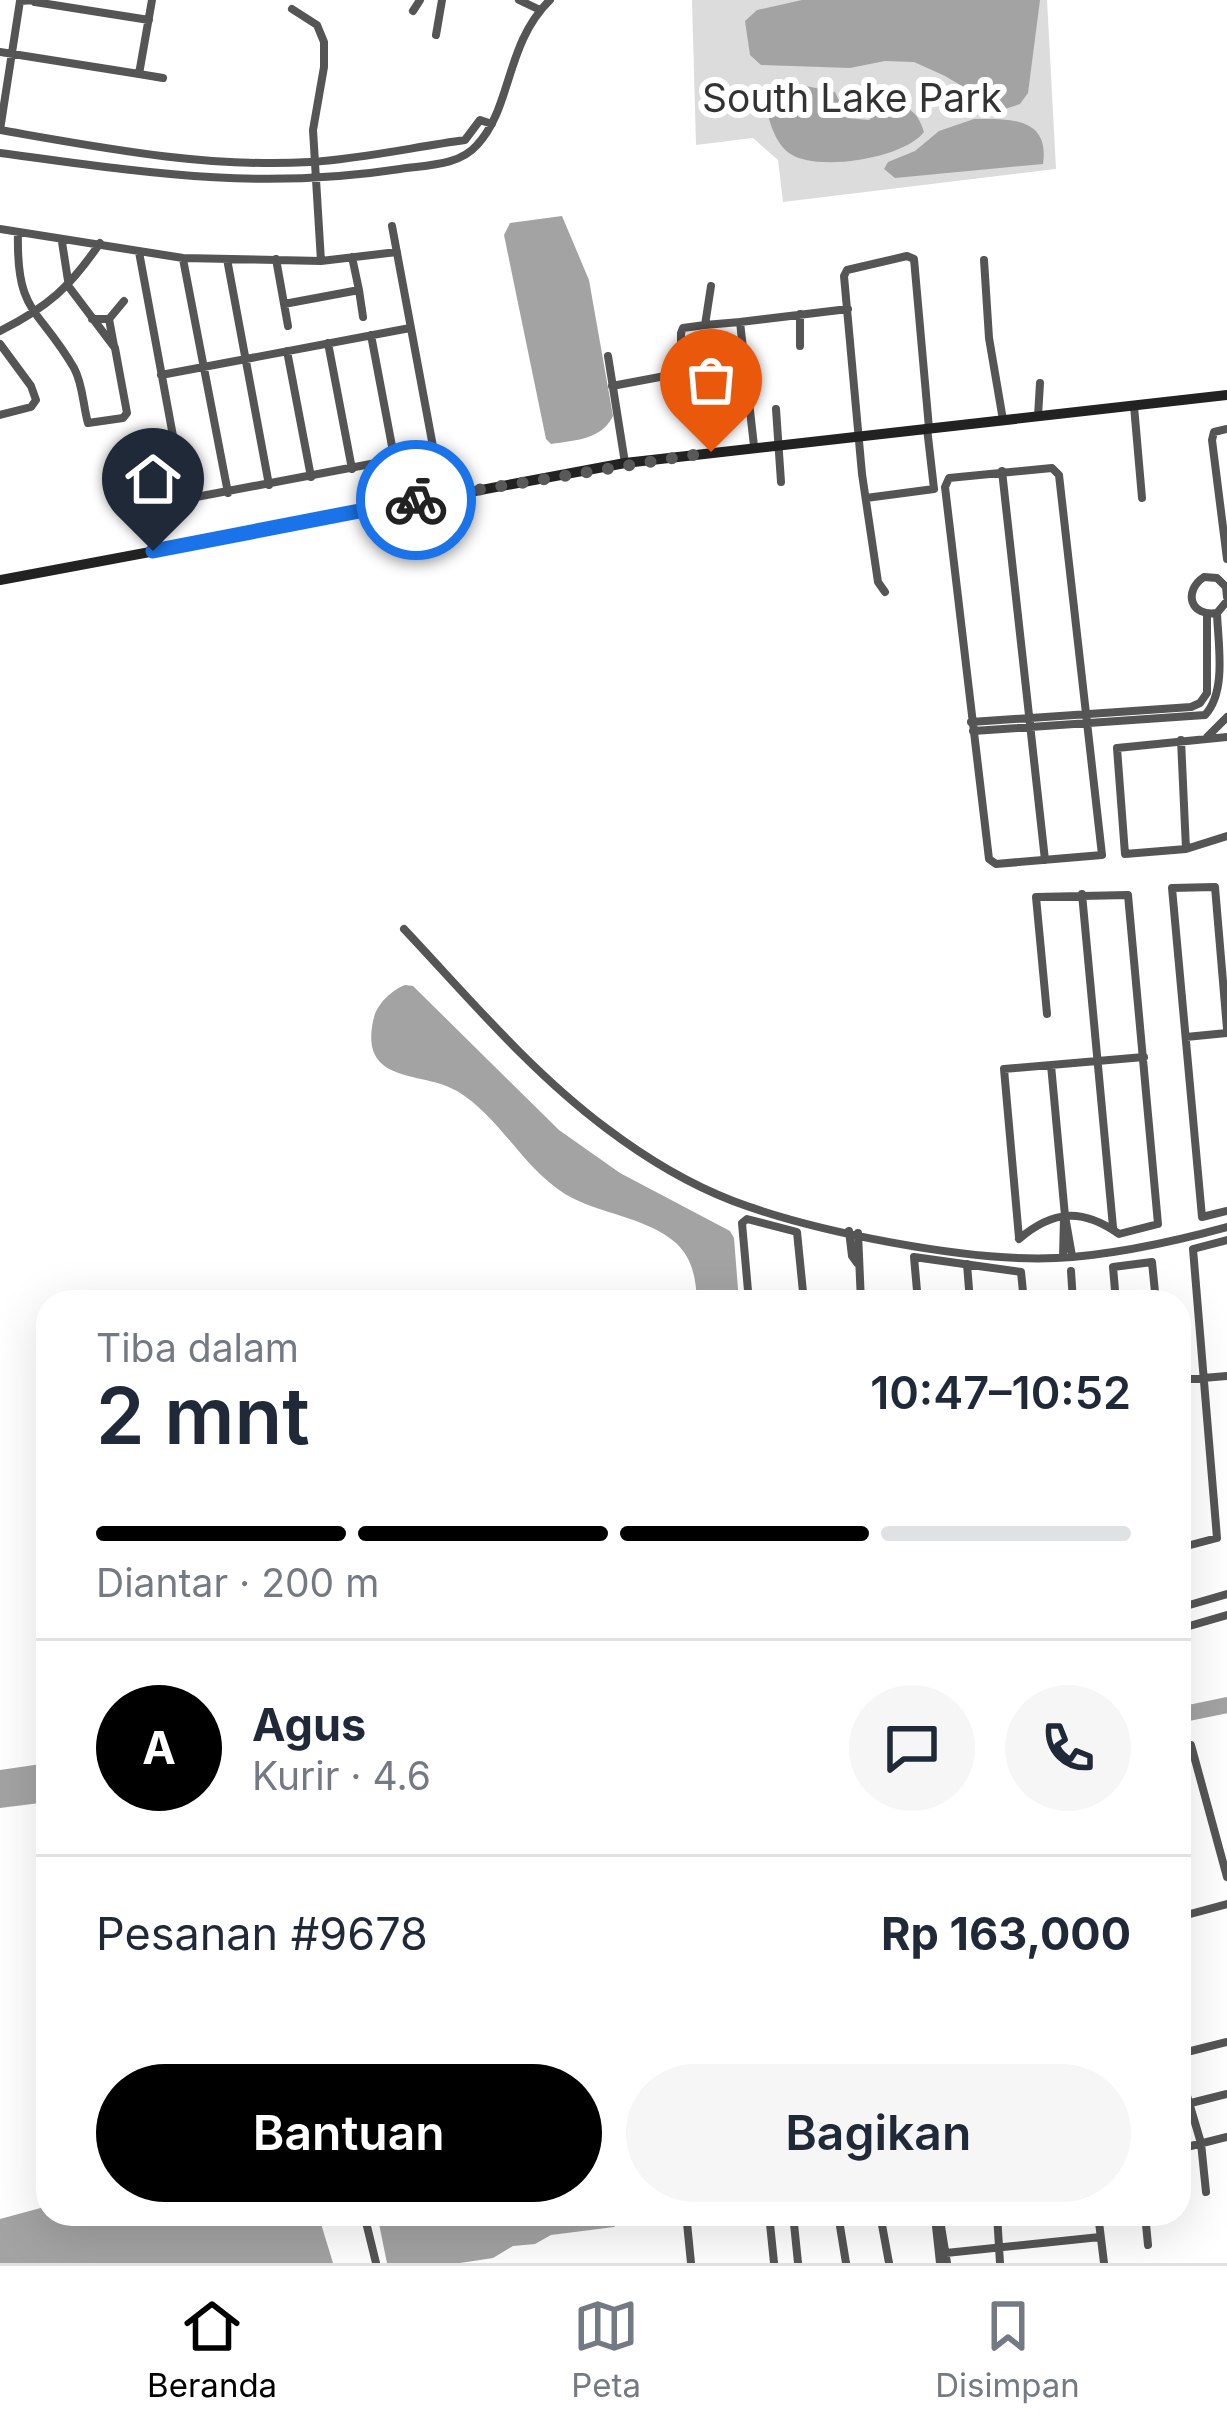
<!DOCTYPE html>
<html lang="id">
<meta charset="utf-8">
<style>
body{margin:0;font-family:Inter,sans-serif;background:#f6f6f7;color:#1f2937;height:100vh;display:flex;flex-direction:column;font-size:45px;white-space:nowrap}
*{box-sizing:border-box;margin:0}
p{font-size:39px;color:#747a83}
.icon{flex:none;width:66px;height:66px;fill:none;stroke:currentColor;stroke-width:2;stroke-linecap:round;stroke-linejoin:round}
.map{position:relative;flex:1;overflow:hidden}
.sheet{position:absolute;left:36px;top:1290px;width:1155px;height:936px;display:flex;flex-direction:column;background:#fff;border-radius:36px;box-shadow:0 12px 48px #0002}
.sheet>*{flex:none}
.pin{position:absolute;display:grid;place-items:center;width:102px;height:102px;color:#fff;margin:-123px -51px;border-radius:50% 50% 50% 0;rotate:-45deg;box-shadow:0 0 12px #0007}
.pin .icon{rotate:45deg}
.courier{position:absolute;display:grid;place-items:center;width:120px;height:120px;margin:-60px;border:9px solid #1a73e8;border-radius:50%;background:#fff;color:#222;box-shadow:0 3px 15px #0007}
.summary em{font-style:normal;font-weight:600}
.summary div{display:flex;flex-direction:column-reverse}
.summary{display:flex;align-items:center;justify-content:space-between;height:204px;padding:0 60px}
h1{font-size:78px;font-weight:600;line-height:90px}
.bar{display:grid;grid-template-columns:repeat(4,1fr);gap:18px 12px;align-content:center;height:144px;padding:0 60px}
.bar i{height:15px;border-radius:9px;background:#e0e1e3}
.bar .on{background:#000}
.bar p{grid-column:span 4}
.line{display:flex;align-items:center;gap:30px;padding:0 60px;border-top:3px solid #e0e1e3}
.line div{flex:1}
.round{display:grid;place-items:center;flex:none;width:126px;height:126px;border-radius:63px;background:#f6f6f7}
.primary-button{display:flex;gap:24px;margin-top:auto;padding:24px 60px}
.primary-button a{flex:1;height:138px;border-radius:72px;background:#000;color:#fff;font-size:48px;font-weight:600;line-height:138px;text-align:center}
.primary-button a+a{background:#f6f6f7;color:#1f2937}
.dock{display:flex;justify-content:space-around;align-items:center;height:168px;border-top:3px solid #e0e1e3;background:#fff;font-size:33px;color:#747a83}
.dock a{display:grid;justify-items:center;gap:6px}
.dock .on{color:#000}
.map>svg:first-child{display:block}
</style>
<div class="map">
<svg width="1227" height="2263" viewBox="0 0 1227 2263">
<rect width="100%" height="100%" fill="#fff"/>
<path fill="#dcdcdc" d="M692,0H1047L1056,169L783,202L778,160L753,138L696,145Z"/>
<path fill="#a3a3a3" d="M802,0H1040L1028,93L1020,104L1002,110L945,76L914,62L885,61L850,68L761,65L750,55L745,21L757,10Z
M806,86L835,92L847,118L869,120L889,103C909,106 918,112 924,132C905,158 816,173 789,153C773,141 769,118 764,101L770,92Z
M974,119C1008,119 1050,116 1043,164L895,178L884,169L888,162L915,151L939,131Z
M562,216L589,280L613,416C601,440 576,440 551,444L546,439L504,235L510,223Z
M405,985L413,986L559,1130L620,1173L730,1231L734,1238L739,1302H697C696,1279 693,1259 676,1243C647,1217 598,1214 565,1194C522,1167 500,1117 457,1091C422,1070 357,1086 374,1017C378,1003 392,990 405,985Z
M48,1763V1802L0,1808V1770Z
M48,2206V2214H318L333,2263H0V2219Z
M377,2214H652L628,2217L614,2227L551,2235L535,2244L513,2246L493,2258L460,2263H387Z"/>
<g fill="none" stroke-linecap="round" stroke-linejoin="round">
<path stroke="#a3a3a3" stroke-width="16" d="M1179,1715L1227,1705"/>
<path stroke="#555" stroke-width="8" d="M519,0L540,10
M35,2L149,20
M292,9L317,25L324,42V67L313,130L321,261
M413,11L420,0
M436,35L442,0
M0,52L139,74L152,0
M139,74L163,78
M0,130C103,148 205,168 310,162C361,159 414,147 465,140L480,120L492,124
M0,130L20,1L35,0
M0,153C142,172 257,191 400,169C426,165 459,166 477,145C512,108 505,44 550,0
M0,229L183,258L321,261L397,252
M18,232C16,315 38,306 74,368C83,384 83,406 88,423L123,418L127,413L115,348L69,287L62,242
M139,252L183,490L185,497L191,498L434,452L392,226
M352,257L359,290
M183,259L228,493
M227,259L269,485
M276,259L288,326
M984,260L989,338L1003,420
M284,304L359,290L363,317
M92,319H109L114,346
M109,319L124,301
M705,325L740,322
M0,331C48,307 70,287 100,243
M371,335L395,462
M328,343L352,469
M0,344L31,386L36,400L31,407L0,415
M800,346V314
M287,351L311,477
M608,356L625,463
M161,375L410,328
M612,386L681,373V333L683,328L705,325L711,286
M1134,406L1142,498
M776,409L781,482
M1038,416L1040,383
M1227,429L1214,432L1212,440L1227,559
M754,446L740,322L848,309
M1052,468L1059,475L1102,855L996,864L989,859L945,487L949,478Z
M1002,471L1045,860
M866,498L934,489L927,428
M885,592L878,582L862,474L844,276L847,270L907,256L914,259L929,428
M1227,597L1226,587L1217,578L1204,577C1183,591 1190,617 1217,613L1227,601
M971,722L1191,707L1200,703L1207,693V614
M973,731L1205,715C1227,691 1218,644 1217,613
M1207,737L1227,717
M1227,737L1117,748L1125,854L1186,849L1227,836
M1181,740L1186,849
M1082,894L1113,1227
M404,929C469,998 530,1071 606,1128C643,1156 689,1184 733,1201C815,1232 968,1262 1056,1258C1113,1255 1172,1242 1227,1227
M1227,1029L1215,887L1172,888L1202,1217L1227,1211
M1186,1037L1227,1033
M1051,1065L1065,1216L1072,1256
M849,1231L852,1256L857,1263
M858,1233L861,1302
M1019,1238L1004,1069L1144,1057
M1019,1239C1053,1210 1082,1208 1119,1234L1158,1224L1128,895L1036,897L1047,1014
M1063,1257L1064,1217
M967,1264L970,1302
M1071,1271L1073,1302
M749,1302L742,1223L747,1219L797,1232L804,1302
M918,1302L914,1257L1021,1272L1024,1302
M1116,1302L1113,1267L1152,1262L1156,1302
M1179,1380L1227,1376
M1179,1548L1217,1538L1193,1249L1227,1240
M1179,1608L1227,1594
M1179,1629L1227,1615
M1191,1745L1227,1877
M1179,1878L1188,1914
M1179,1917L1227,1904
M1179,2054L1227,2042
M1179,2069L1201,2143L1206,2192
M1179,2106L1227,2094
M1179,2149L1227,2137
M1179,2155L1185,2187
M364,2214L376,2263
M769,2214L774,2263
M793,2214L798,2263
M838,2214L846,2263
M880,2214L889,2263
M939,2214L947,2263
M997,2214L1000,2263
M1098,2214L1104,2263
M1145,2214L1148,2245
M935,2217L940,2263
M946,2253L1100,2237
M691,2263L687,2223L701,2214"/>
<path stroke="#222" stroke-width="10" d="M0,580L625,463L1227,395"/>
</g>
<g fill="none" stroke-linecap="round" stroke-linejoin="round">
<path stroke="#595959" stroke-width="12" stroke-dasharray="0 21.6" d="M416,500L711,452"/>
<path stroke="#1a73e8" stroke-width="15" d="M153,551L416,500"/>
</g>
<g text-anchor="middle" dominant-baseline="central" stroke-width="12" stroke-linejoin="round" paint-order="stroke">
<g font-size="39" fill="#333" stroke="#fff">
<text x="852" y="97">South Lake Park</text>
</g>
</g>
</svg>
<div class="pin" style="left:711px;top:452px;background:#ea580c"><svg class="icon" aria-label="bag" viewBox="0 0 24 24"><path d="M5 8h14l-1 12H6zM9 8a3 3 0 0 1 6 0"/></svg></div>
<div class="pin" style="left:153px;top:551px;background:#1f2937"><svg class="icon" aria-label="home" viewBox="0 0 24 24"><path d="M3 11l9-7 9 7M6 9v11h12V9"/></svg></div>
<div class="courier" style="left:416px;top:500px"><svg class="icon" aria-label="bike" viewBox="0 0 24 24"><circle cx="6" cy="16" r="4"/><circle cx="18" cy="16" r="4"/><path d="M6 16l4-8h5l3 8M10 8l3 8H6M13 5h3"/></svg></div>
<section class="sheet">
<div class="summary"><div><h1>2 mnt</h1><p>Tiba dalam</p></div><em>10:47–10:52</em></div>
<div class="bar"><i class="on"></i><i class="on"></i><i class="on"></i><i></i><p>Diantar · 200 m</p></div>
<div class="line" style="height:216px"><b class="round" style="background:#000;color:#fff">A</b><div><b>Agus</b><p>Kurir · 4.6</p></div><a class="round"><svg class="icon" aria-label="chat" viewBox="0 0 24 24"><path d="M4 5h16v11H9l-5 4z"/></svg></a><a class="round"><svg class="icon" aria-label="phone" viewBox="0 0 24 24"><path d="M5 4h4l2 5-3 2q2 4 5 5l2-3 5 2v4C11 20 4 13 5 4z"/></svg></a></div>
<div class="line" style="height:156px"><div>Pesanan #9678</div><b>Rp 163,000</b></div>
<div class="primary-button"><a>Bantuan</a><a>Bagikan</a></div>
</section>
</div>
<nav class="dock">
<a class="on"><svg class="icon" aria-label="home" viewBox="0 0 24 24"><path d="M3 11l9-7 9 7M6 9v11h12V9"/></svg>Beranda</a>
<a><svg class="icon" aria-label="map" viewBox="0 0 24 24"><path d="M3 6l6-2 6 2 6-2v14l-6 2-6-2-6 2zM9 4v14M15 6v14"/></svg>Peta</a>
<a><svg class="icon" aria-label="saved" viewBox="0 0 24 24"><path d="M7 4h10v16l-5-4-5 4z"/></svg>Disimpan</a>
</nav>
